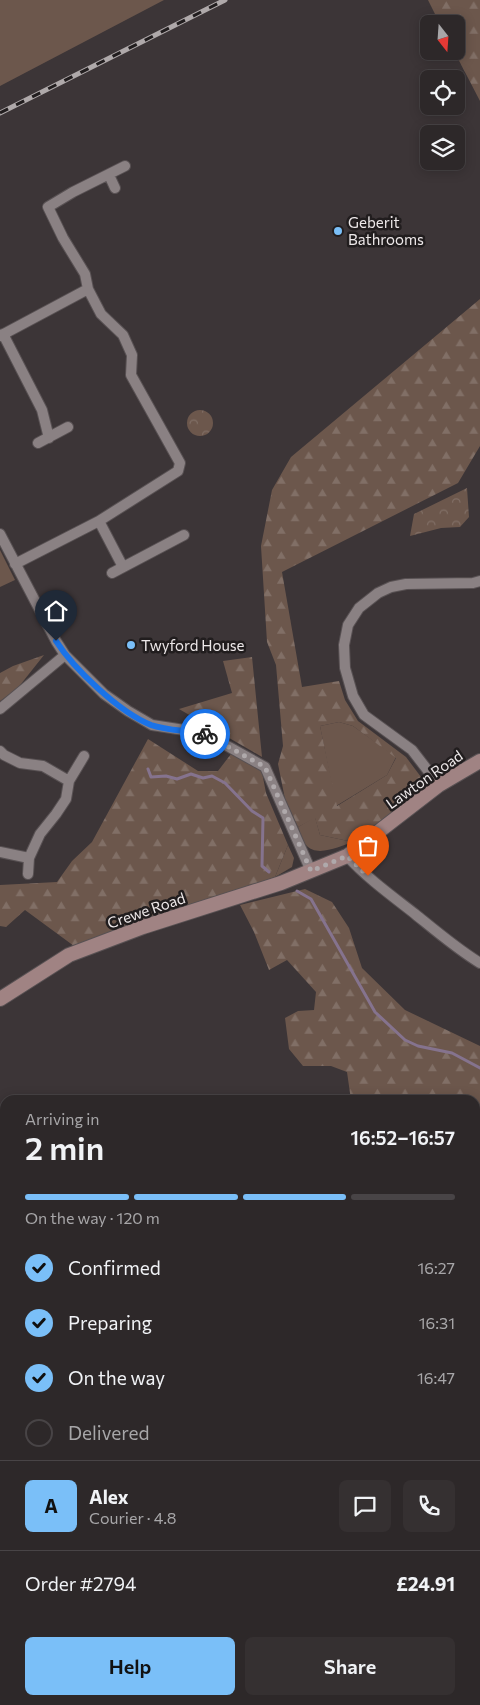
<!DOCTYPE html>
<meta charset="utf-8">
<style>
body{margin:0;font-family:Commissioner,sans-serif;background:#353031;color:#f1f3f6;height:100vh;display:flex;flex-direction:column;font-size:19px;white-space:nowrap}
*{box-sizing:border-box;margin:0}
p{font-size:16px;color:#a7a6a8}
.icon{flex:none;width:28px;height:28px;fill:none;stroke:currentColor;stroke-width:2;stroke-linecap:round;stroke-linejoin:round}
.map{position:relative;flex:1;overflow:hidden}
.side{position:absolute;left:0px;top:1095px;width:480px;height:610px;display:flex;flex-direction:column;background:#2d2829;border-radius:15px 15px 0 0;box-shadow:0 2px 12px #0003,0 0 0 1px #484446}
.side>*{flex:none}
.needle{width:32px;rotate:163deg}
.buttons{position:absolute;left:420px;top:15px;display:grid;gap:10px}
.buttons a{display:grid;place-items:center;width:45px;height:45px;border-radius:8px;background:#2d2829;box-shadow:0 2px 12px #0003,0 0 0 1px #484446;font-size:25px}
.pin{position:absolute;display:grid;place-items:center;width:42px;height:42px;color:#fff;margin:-51px -21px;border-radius:50% 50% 50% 0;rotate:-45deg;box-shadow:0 0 5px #0007}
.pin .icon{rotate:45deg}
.courier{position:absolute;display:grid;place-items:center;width:50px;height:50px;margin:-25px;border:4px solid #1a73e8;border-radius:50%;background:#fff;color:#222;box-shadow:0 1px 6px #0007}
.head em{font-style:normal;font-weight:600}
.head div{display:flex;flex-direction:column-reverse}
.head{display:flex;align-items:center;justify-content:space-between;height:85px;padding:0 25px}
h1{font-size:32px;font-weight:600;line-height:38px}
.bar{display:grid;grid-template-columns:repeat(4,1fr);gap:8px 5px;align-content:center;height:60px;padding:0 25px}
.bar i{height:6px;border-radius:4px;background:#484446}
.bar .on{background:#7abff8}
.bar p{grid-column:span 4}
.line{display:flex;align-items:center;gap:12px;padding:0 25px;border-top:1px solid #484446}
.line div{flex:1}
.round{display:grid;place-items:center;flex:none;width:52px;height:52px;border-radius:8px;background:#353031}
ol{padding:0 25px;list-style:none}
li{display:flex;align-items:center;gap:15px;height:55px}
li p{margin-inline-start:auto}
li .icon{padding:5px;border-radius:50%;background:#7abff8;color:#111;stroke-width:4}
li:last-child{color:#a7a6a8}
li i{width:28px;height:28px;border:2px solid #484446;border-radius:50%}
.primary-button{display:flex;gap:10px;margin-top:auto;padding:10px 25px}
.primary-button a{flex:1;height:58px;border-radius:8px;background:#7abff8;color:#111;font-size:20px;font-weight:600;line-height:58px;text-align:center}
.primary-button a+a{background:#353031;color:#f1f3f6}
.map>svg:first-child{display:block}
</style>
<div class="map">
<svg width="480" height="1705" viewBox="0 0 480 1705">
<defs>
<pattern id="forest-firs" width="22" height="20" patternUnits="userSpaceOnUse" patternTransform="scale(1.25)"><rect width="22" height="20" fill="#6c574c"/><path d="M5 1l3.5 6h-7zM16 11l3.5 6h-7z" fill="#816f66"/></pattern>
<pattern id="park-crowns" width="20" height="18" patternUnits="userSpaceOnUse" patternTransform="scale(1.25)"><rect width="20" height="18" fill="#6c574c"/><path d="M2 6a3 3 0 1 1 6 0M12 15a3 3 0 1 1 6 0" fill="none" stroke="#816f66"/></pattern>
</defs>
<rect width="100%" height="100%" fill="#3c3537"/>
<path fill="#6c574c" d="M0,0H164L0,86Z
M0,550L15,580L0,587Z
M339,722L353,726L396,757L387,775L336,806L320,726Z
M315,817L320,835L353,842C340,846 317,858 306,845C302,841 300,832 298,827Z
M288,845L294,858L292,867L275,877Z"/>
<path fill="url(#forest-firs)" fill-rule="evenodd" d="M428,0H480V101L454,51H456V24H440Z
M480,299V446L458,483L282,572L302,687L339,681L345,700L358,721L406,757L427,785L353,842L320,835L315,818L298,827L285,799L278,764L283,746L276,665L267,642L261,546L272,490L291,457ZM339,722L353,726L396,758L387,775L337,806L320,726Z
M44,655L17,689L0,701V673L13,666Z
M252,657L262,757L179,709L232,693L223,661Z
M148,739L198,771H218L231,754L261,767L266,793L288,845L275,877L74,946L25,910L6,927L0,926V885L57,882L72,861L92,842Z
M305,889L332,902L349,928L362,968L405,1010L480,1046V1175L475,1173V1100H351L347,1072L331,1066H303L289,1049L285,1018L298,1011L314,1010L316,992L287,960L269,970L254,932L240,905Z"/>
<path fill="url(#park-crowns)" d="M187 423a13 13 0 1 1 26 0a13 13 0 1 1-26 0Z
M467,488L469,517L460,527L441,528L410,536L414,514Z"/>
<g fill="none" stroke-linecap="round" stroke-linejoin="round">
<path stroke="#85738e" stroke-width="3" d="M148,769L151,777L166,776L177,779L191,774L203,778L212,776L225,783L252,811L263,818L262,866L269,872
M297,891L311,899L375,1012L405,1040L418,1046L452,1053L480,1068"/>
<defs>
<path id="minor" d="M109,175L115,188
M3,334L42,410L49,438
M0,336L88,289
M38,443L68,427
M99,521L123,567
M0,534L56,641L65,655L104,694L128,711L152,725L204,733L265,767L311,871
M15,564L99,521L178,471L180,463L131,375L132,355L123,335L101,314L88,289L85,274L63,238L48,207L73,192L125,166
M112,573L184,535
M0,709L65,655
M0,751L4,755L20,763L43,766L69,781L66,799L56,814L40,834L29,858L28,874
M69,781L84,756
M439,785L412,750L364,715L353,696L345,668L344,645L348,625L359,608L378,593L391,587L406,584L473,583L480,581
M0,852L29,858
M347,856C367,878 392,896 415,914C436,931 457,949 480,963
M0,1478H4
M0,1695L2,1705"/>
<path id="tertiary" d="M262,1700L265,1705
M299,1700L312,1705"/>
<path id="secondary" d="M0,999L69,955L143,927L281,883L347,856L439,785L480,761"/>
<path id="primary" d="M0,1350L5,1364
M103,1700L104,1705"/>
</defs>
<use href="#minor" stroke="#585153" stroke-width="12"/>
<use href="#tertiary" stroke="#585153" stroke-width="14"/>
<use href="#secondary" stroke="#585153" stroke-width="16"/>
<use href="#primary" stroke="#585153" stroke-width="16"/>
<use href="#minor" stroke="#8a8183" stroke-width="10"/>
<use href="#tertiary" stroke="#8a8183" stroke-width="11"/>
<use href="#secondary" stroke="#a08383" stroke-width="14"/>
<use href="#primary" stroke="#b68582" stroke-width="14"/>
<defs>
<path id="rail" d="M0,113L225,0"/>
</defs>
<use href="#rail" stroke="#afa9aa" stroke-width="5"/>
<use href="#rail" stroke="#211d1e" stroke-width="3" stroke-dasharray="9" stroke-linecap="butt"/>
</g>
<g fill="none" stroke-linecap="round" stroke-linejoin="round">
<path stroke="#afa9ab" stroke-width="5" stroke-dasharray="0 9" d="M205,734L265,767L311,871L347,856L368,876"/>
<path stroke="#1a73e8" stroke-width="6" d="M56,641C74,669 119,712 151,725C168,731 188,730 205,734"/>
</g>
<g fill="#7abff8" stroke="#211d1e" stroke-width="2">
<circle cx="338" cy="231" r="5"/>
<circle cx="131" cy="645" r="5"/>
</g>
<g text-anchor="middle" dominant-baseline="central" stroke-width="5" stroke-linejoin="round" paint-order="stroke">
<g font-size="15" fill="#ede8e9" stroke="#211d1e" text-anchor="start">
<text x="348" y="222">Geberit<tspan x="348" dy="17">Bathrooms</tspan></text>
<text x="141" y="645">Twyford House</text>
</g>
<g font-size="15" fill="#ede8e9" stroke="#211d1e">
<text transform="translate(424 779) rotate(-35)">Lawton Road</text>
<text transform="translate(146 910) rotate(-19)">Crewe Road</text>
</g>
</g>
</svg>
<div class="buttons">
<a><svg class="needle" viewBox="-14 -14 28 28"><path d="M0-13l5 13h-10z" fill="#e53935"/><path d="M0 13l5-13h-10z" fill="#a7a6a8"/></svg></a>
<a><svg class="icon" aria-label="locate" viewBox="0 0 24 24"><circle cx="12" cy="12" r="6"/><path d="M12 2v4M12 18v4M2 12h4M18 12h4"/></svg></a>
<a><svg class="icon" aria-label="layers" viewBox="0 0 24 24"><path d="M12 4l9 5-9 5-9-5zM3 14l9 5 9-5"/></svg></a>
</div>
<div class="pin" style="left:368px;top:876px;background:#ea580c"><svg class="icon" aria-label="bag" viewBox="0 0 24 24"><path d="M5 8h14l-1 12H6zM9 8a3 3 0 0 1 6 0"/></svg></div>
<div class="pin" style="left:56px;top:641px;background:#1f2937"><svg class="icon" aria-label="home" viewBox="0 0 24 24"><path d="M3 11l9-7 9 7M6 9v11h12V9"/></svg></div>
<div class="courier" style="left:205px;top:734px"><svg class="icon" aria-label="bike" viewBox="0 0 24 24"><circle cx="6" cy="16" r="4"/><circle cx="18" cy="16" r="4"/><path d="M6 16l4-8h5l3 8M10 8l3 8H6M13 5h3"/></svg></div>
<section class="side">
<div class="head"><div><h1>2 min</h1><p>Arriving in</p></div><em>16:52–16:57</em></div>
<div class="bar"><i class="on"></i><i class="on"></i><i class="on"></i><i></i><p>On the way · 120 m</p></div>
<ol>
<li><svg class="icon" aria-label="check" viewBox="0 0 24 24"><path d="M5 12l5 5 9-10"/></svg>Confirmed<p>16:27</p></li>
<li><svg class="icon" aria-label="check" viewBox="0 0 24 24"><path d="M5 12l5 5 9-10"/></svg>Preparing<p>16:31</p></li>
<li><svg class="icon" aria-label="check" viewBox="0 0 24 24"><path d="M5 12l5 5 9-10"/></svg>On the way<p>16:47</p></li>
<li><i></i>Delivered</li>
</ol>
<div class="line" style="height:90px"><b class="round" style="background:#7abff8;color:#111">A</b><div><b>Alex</b><p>Courier · 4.8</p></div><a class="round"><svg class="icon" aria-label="chat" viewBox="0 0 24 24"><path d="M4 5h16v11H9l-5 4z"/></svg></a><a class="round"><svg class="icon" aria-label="phone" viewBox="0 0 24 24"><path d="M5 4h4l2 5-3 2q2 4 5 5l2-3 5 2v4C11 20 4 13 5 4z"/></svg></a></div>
<div class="line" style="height:65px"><div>Order #2794</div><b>£24.91</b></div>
<div class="primary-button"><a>Help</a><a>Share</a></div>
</section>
</div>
